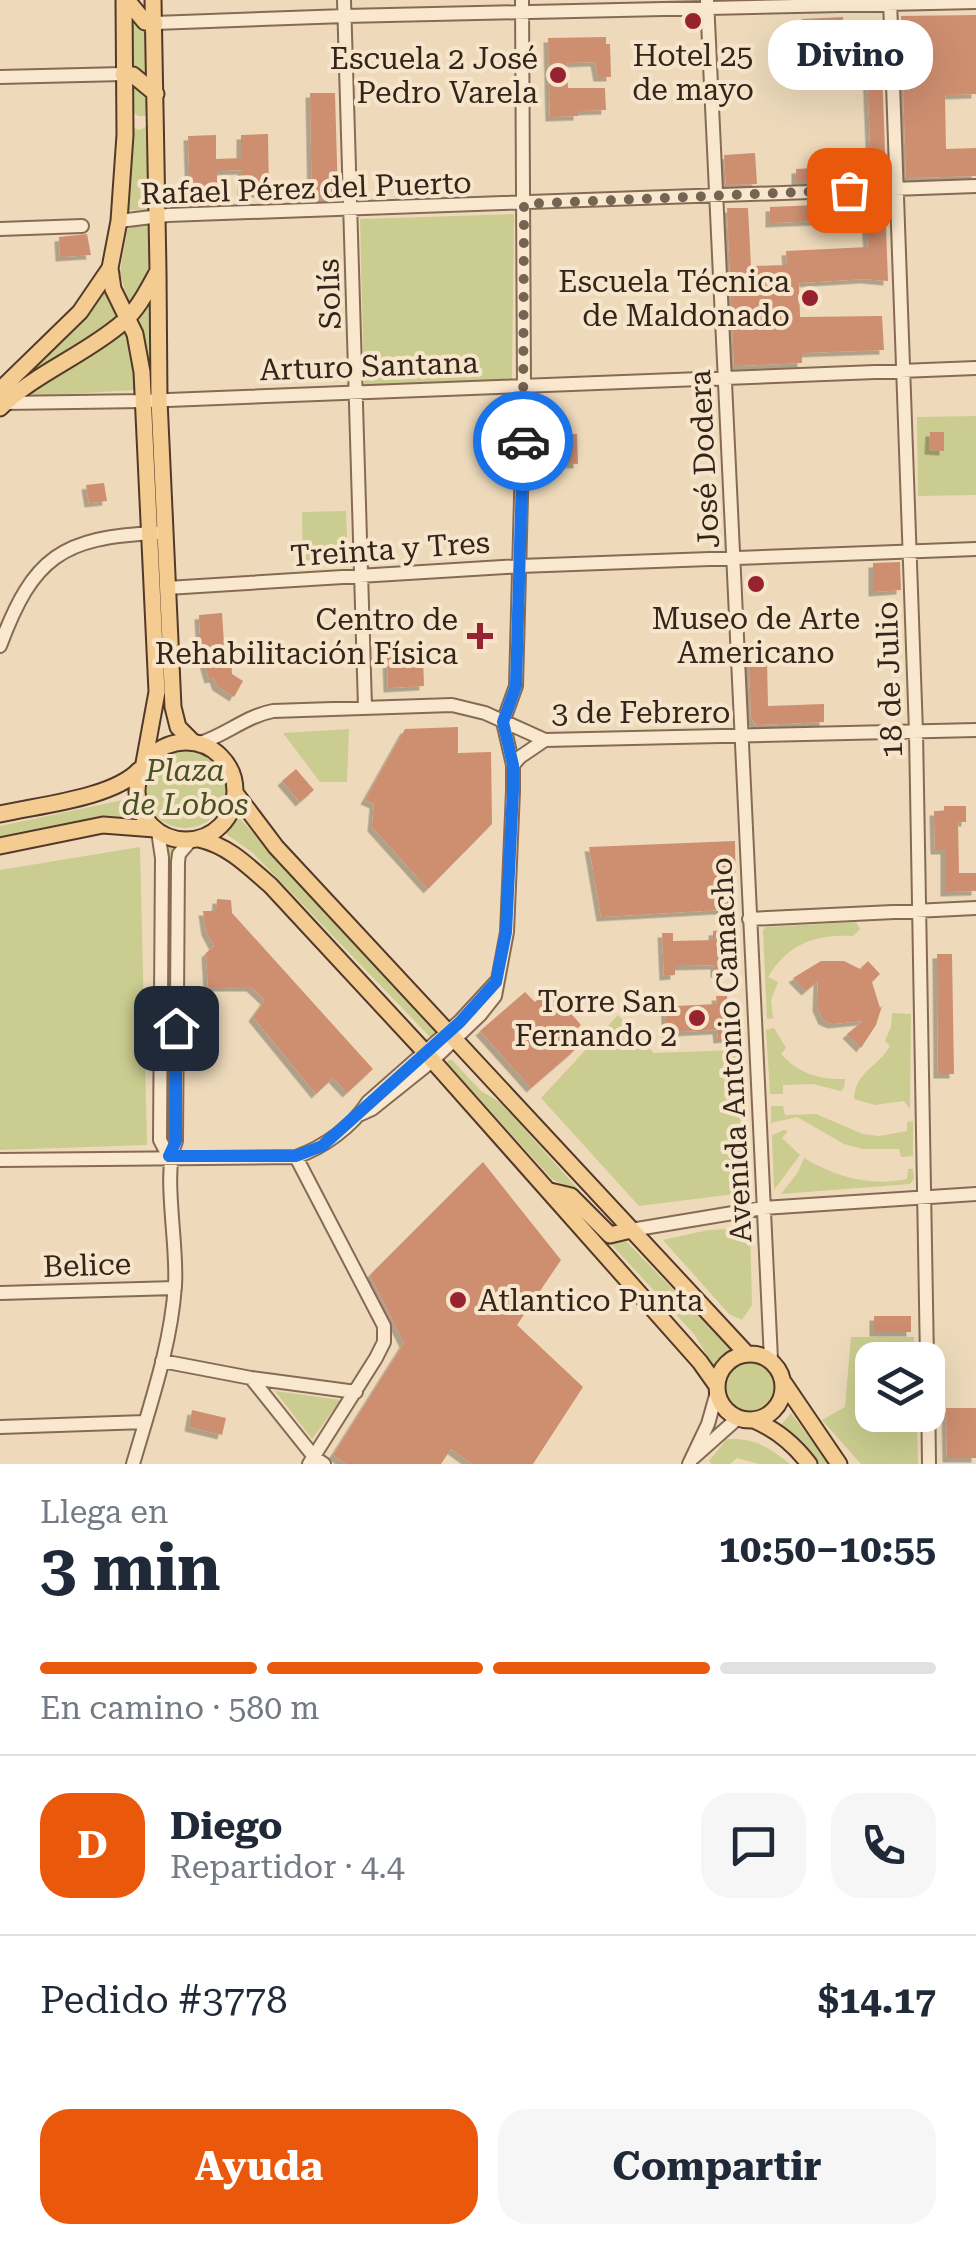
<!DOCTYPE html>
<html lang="es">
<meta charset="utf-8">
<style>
body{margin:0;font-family:"Roboto Serif",serif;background:#f6f6f7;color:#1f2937;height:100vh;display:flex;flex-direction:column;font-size:38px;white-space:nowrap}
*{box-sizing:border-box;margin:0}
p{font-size:32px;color:#747a83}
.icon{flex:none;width:55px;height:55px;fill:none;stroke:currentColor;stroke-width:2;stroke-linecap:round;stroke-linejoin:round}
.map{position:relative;height:1464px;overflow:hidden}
.sheet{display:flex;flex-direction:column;background:#fff;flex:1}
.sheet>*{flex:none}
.tools{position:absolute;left:855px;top:1342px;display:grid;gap:20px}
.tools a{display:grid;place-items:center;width:90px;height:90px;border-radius:20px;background:#fff;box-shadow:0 10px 40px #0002;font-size:50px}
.pin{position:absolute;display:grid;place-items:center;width:85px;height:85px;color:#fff;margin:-42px;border-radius:20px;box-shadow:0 5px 15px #0006}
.courier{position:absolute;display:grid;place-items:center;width:100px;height:100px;margin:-50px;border:8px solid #1a73e8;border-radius:50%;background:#fff;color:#222;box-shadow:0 2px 12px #0007}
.bubble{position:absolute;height:70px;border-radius:30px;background:#fff;box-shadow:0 10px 40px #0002;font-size:32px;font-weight:700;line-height:70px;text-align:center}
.headline em{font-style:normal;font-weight:700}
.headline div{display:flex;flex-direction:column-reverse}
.headline{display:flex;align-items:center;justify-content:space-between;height:170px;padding:0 40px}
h1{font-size:65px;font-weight:700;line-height:75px}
.bar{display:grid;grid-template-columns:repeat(4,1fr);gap:15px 10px;align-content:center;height:120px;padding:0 40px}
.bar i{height:12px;border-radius:8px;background:#e0e1e3}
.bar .selected{background:#ea580c}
.bar p{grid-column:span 4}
.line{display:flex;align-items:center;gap:25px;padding:0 40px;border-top:2px solid #e0e1e3}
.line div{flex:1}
.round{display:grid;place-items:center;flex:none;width:105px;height:105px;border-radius:30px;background:#f6f6f7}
.cta{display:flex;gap:20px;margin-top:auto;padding:20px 40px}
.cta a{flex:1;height:115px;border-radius:30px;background:#ea580c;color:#fff;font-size:40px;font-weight:700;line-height:115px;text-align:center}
.cta a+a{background:#f6f6f7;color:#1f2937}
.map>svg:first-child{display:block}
</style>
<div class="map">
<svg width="976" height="1464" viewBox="0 0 976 1464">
<defs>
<filter id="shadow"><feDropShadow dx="-4.5" dy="4.5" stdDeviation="0" flood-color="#0004"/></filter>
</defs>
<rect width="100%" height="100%" fill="#eedabb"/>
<path fill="#cbcc8f" d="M130,15L148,32L150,81L132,70Z
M131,80L149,95L146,116H138L132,111Z
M150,125L153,210H126L132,127L139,130Z
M514,214L512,381L364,385L360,219Z
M151,224C152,252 151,284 128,302L120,273L127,230L133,225Z
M106,290L117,318L16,386L14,385Z
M155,292L149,349L150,388L137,317Z
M121,332L126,333L134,359L136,390L33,396L32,392Z
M976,416V495L918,496L917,417Z
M346,511L348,564L303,569L302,512Z
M349,729L347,782H320L283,733Z
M144 787a41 41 0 1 1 82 0a41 41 0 1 1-82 0Z
M132,798L139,819L100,818L0,839V826Z
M235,813L437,1034L432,1039L253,853L222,831Z
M168,841L178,843L172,873L168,982Z
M140,847L147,1145L0,1150V870Z
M856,922L860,929L853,936C815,934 788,944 768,977L778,982L771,1000L773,1018L767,1019L763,930L766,927Z
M892,1013L911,1014L910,1109L904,1101L875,1105L854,1099C855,1072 878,1067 890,1046L885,1041L891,1027Z
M618,1015L654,1053L738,1050L743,1193L639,1206L541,1098Z
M774,1028L786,1048L781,1054C798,1073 819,1080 845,1079L844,1088L841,1091L813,1084L783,1085V1094H770L766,1030Z
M448,1060H452L481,1091L500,1102L613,1228L571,1189L552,1179L447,1063Z
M783,1106L785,1115L816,1114L863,1134L879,1136L907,1131V1122L913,1121V1156L901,1157L899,1149H863L844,1144L797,1117L771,1123V1106Z
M784,1130L788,1131L782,1138L800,1155L774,1190L772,1135Z
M804,1158C836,1177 870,1187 907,1179L908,1169H913L914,1179L910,1184L781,1194L798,1172Z
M750,1228L752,1305L742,1320L729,1314L663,1240L708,1230Z
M622,1237L731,1349L714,1367L694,1334L610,1243Z
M851,1337H914L915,1360H872V1415H917L918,1464H861L822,1420L845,1407Z
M725 1386a25 25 0 1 1 50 0a25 25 0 1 1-50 0Z
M275,1391L341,1400L312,1439Z
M791,1413L829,1464H817L781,1425Z
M727,1439C755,1438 769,1447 790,1464H759L737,1458L730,1464H712L709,1461Z"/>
<path fill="#ce8e6f" filter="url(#shadow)" d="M976,15V94L945,95L946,149L976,148V176L906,178L901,16Z
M843,17L844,66H819V78H803L802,19Z
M606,37V44H610L611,77H598L595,62L567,63L568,88H605L606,110L578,111V116L550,117L548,38Z
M882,69L886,179L796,182V169L871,165L867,70Z
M310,93H335L338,198L312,199Z
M268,134L269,193H242V170L217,171V194L190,195L188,136L216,135V159L241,158V135Z
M755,153L757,184L726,185L724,155Z
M885,202L888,281L865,279L799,283L800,317L882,316L884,350L802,353V363L734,366L727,208H748L751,266L787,265L786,251L868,247L866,219L770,223V207Z
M87,234L91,255L60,257L59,237Z
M930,432H944V451L929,450Z
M538,433L577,434L578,464L537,463Z
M104,483L107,501L89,503L86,485Z
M900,562L901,590L873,592V563Z
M222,613L225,658H231L232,674L243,681L234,697L217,686L214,678L209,679L201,652L199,615Z
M423,655L424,686L388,688L387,657Z
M749,661H767L768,706L824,704V722L756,725L751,717Z
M458,727V753L491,752L492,824L428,889L372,827L374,804L365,800L405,729Z
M296,769L314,790L300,802L282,781Z
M944,806H966V822H958L959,873H976V891L945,892V850H935L934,811H944Z
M735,841L736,909L601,917L589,847Z
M217,899L231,900L232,913L373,1069L347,1093L333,1078L316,1094L253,1017L265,1000L251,987H208L206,953L214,946L206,931L203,911H216Z
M724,930L726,973H715V965L675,966V975L664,976L662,933H673V941L713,940V931Z
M937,954H952L954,1074H938Z
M821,961H844L860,969L868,961L880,974L872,982L880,1008L882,1006L876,1025L861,1048L847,1034L863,1021L832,1024L823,1020L817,1007L818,981L806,991L793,978Z
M550,989L581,1025L567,1038L576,1049L531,1088L480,1031L525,992L535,1002Z
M716,996H727L729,1038L718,1039L717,1030L677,1032L678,1040H667L665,998H676V1006L717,1004Z
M483,1162L561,1260L517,1325L583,1387L533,1464H472L451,1449L441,1464H346L333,1455L404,1343L370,1275Z
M874,1316H911V1332H874Z
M946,1408H976V1458H947Z
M192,1410L226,1418L222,1435L189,1427Z"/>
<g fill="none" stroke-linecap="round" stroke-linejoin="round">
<defs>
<path id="minor" d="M344,0L365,707
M707,0L771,1360
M890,0L916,732L927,1360
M155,23L345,16L976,2
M0,77L123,74
M119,221L168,215L976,186
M0,229L82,226
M5,403L143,401L976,368
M167,588L520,566L976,549
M0,646C33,557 62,537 157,533
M200,743C226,735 246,716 273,711L452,705L485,713L545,740L976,730
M513,765L520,757L545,740
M158,831L162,858L160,1140L169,1157
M749,919L976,908
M361,1114L372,1109L432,1061L480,1015L495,996L507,932L513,791V765L503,722L516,686L524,385L522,0
M296,1157L384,1326V1342L376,1358L309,1464
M0,1160L296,1157C324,1147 352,1127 368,1102L460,1021L496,982
M631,1230L763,1208L976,1194
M0,1293L175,1288
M162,1361L251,1378L356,1392
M251,1378L315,1458L324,1464
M928,1386L929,1464
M0,1427L145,1422
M693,1458L738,1418
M133,1464C150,1405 171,1346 175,1285C178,1244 162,1173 176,1141L178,862L179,854L191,840
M689,1464L708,1424L717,1392"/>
<path id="major" d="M124,0L125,135L119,221L110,268L113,289L135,334L142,372L157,692L144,763
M127,0L145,22L155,23
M123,74L133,75L156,94
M158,272L159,400L173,707L178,727L192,741
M0,390L80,312L110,268
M0,408C35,373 85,355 122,323C138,310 148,289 158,271L153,0
M137 791a49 49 0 1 1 98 0a49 49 0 1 1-98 0Z
M236,794L276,847L747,1354
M0,814C39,805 113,798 139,770
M199,839C229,846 248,866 271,886L425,1052L700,1362L717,1386
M0,846L103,825L155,829
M550,1191L571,1196L610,1235L631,1230
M717 1387a33 33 0 1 1 66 0a33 33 0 1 1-66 0Z
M784,1383L839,1464
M754,1420C777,1430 794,1444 809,1464"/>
</defs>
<use href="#minor" stroke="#866a55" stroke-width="16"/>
<use href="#major" stroke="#53392a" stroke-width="19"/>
<use href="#minor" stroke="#fae8ce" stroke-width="12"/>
<use href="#major" stroke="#f4cb90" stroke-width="15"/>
</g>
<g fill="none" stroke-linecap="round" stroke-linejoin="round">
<path stroke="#756452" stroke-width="10" stroke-dasharray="0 18" d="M523,441L524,204L849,190"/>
<path stroke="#1a73e8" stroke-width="12" d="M176,1028V1141L169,1156H296L322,1146L460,1022L496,982L506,932L513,791V765L503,722L516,686L523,441"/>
</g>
<g fill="#96232f" stroke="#f6e5cb" stroke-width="4">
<circle cx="693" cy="21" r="10"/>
<circle cx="558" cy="75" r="10"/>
<circle cx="810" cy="298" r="10"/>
<circle cx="756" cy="584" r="10"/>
<path d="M475 621h10v10h10v10h-10v10h-10v-10h-10v-10h10z"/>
<circle cx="697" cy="1018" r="10"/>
<circle cx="458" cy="1300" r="10"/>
</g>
<g text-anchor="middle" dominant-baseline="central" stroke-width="8" stroke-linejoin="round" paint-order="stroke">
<g font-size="30" fill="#34241a" stroke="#f6e5cb" text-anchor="end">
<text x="693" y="55" text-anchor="middle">Hotel 25<tspan x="693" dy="34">de mayo</tspan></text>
<text x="538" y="58">Escuela 2 José<tspan x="538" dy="34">Pedro Varela</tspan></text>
<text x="790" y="281">Escuela Técnica<tspan x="790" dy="34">de Maldonado</tspan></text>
<text x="756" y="618" text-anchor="middle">Museo de Arte<tspan x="756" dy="34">Americano</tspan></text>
<text x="458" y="619">Centro de<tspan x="458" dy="34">Rehabilitación Física</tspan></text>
<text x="677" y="1001">Torre San<tspan x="677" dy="34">Fernando 2</tspan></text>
<text x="478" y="1300" text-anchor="start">Atlantico Punta</text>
</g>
<g font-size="30" fill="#34241a" stroke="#f6e5cb">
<text transform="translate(306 188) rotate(-2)">Rafael Pérez del Puerto</text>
<text transform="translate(329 294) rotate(-92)">Solís</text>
<text transform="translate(369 366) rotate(-2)">Arturo Santana</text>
<text transform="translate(704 459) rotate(-93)">José Dodera</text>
<text transform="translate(390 549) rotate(-4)">Treinta y Tres</text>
<text transform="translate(889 680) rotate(-92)">18 de Julio</text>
<text x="641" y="712">3 de Febrero</text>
<text transform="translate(731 1050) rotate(-93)">Avenida Antonio Camacho</text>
<text transform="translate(87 1265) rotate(-2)">Belice</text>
</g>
<g font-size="30" font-style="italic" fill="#4a5120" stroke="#f6e5cb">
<text x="185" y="770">Plaza<tspan x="185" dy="34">de Lobos</tspan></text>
</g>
</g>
</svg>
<div class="tools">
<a><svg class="icon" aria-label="layers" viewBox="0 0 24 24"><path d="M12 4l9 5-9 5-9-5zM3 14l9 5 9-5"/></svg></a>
</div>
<div class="pin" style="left:849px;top:190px;background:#ea580c"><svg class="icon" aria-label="bag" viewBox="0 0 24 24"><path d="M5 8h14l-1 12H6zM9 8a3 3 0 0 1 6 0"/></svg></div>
<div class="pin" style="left:176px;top:1028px;background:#1f2937"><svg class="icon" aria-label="home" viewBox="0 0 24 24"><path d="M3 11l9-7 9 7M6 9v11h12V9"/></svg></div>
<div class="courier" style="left:523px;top:441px"><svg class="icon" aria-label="car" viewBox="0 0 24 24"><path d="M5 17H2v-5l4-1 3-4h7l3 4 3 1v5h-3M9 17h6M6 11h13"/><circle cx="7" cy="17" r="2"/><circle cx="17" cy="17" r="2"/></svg></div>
<div class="bubble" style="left:768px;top:20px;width:165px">Divino</div>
</div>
<section class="sheet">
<div class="headline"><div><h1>3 min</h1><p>Llega en</p></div><em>10:50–10:55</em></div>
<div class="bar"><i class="selected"></i><i class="selected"></i><i class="selected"></i><i></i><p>En camino · 580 m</p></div>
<div class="line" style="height:180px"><b class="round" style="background:#ea580c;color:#fff">D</b><div><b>Diego</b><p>Repartidor · 4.4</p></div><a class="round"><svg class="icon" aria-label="chat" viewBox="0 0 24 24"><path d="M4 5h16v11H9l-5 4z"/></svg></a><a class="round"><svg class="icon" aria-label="phone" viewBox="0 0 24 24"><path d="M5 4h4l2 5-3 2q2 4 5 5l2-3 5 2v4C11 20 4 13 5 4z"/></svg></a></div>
<div class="line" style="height:130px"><div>Pedido #3778</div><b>$14.17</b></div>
<div class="cta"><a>Ayuda</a><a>Compartir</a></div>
</section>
